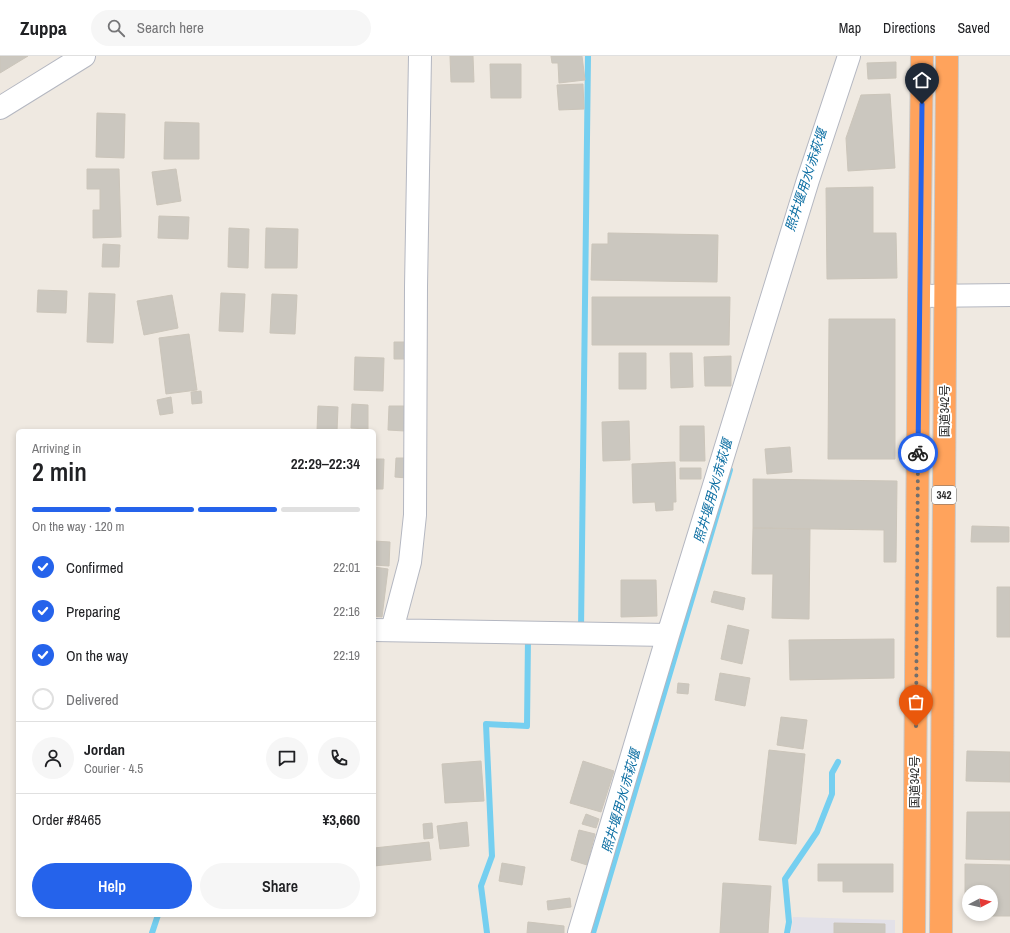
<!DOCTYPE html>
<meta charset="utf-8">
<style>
body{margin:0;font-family:"Archivo Narrow","Noto Sans JP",sans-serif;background:#f6f6f6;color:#202124;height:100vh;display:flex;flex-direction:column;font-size:15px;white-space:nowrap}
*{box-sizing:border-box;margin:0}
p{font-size:13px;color:#757577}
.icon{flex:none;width:22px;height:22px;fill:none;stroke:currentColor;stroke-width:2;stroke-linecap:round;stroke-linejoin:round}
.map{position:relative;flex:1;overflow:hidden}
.details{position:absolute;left:16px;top:373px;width:360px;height:488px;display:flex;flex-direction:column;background:#fff;border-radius:6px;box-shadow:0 2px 6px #0003}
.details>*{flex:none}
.needle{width:26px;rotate:83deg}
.tools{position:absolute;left:962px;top:829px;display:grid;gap:8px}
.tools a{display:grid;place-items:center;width:36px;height:36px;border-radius:50%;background:#fff;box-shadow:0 2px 6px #0003;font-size:20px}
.pin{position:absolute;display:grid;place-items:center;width:34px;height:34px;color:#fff;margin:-41px -17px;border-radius:50% 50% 50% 0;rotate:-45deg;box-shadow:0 0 4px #0007}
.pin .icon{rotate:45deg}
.courier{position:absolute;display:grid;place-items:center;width:40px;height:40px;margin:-20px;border:3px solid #2563eb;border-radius:50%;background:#fff;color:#222;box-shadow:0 1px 5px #0007}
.summary em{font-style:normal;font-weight:600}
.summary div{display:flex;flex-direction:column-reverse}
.summary{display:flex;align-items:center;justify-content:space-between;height:68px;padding:0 16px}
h1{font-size:26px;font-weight:600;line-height:30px}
.bar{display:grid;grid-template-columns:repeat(4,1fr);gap:6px 4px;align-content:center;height:48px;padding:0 16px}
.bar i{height:5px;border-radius:3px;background:#e0e0e0}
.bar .selected{background:#2563eb}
.bar p{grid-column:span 4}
.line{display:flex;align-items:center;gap:10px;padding:0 16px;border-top:1px solid #e0e0e0}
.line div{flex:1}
.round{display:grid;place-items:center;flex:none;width:42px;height:42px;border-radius:21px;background:#f6f6f6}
ol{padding:0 16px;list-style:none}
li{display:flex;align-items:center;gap:12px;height:44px}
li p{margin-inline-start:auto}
li .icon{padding:4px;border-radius:50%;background:#2563eb;color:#fff;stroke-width:4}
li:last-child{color:#757577}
li i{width:22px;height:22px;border:2px solid #e0e0e0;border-radius:50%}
.cta{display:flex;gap:8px;margin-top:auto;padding:8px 16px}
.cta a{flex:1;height:46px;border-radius:24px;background:#2563eb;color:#fff;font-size:16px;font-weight:600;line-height:46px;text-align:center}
.cta a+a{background:#f6f6f6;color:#202124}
header{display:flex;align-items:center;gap:24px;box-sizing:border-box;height:56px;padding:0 20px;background:#fff;border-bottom:1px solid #e0e0e0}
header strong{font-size:19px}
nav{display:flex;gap:22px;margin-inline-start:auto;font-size:14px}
.search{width:280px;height:36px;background:#f6f6f6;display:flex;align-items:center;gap:10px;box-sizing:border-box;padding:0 14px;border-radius:22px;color:#757577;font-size:15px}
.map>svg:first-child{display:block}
</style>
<header>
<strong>Zuppa</strong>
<div class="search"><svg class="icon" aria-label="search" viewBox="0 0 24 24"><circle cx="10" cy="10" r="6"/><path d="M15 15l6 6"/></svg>Search here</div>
<nav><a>Map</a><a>Directions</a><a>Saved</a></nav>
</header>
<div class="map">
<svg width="1010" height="877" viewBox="0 0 1010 877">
<rect width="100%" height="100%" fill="#efe9e1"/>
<path fill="#e3e1e8" d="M793,861L895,864V877H791Z"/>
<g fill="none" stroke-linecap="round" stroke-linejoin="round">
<path stroke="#75cff0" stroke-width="6" d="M581,574L588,0
M152,877L158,859
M487,877L481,830L492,800L486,668L527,670L528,581H529
M593,877L730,414
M787,877L789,866L785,823L817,776L832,738V717L838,706"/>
</g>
<path fill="#cbc7bf" stroke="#cbc5ba" d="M0,0H28L0,17Z
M450,0H473L474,26H451Z
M551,0H582L585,24L559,27L558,7H552Z
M896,6V22L868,23L867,7Z
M490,8H521V42H491Z
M583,28L584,53L559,54L557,29Z
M890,38L895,112L848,115L846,82L861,39Z
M97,57L125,58L124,102L96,101Z
M165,66L199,67V103H164Z
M87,113H119L121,181L93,182V154H100V133H87Z
M176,113L181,145L157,149L152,116Z
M873,131V177H896L897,222L827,223L826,132Z
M159,160L189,161L188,183L158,182Z
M229,172L249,173L248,212L228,211Z
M266,172L298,173L297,212H265Z
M608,177L718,179L717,226L591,224L592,188H608Z
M103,188L120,189L119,211H102Z
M38,234L67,235L66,257L37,256Z
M89,237L115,238L113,287L87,286Z
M221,237L245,238L243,276L219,275Z
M272,238L297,239L295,278L270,277Z
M172,239L178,272L144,279L137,245Z
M592,241H730L729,289H592Z
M829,263H895V403H828Z
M189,278L197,334L166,338L159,282Z
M394,286H410V303H394Z
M619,297H646V333H619Z
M670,297H692L693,331L671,332Z
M731,300V330H705L704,301Z
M355,301L384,302L383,335L354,334Z
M201,335L202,347L192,348L191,336Z
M171,341L173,357L160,359L157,344Z
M352,348L368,349V373L351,372Z
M318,350L338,351L337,375H317Z
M389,350H406L405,375L388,374Z
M629,365L630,404L603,405L602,366Z
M680,370H704L705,405H680Z
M790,391L792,416L767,418L765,393Z
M396,402H408L407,422L395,421Z
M374,403H384L383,433H374Z
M675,406L676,446H673V454L656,455L655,446L633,447L632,408Z
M680,412H701V423H680Z
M753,423L897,425L896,506H884V474L753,472Z
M972,470L1009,471V486H971Z
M753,472L810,473L809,563L772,562L773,518H752Z
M374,485L390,486L389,510L374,509Z
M374,511L388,513L382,561L374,560Z
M621,524H656L657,560L621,561Z
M997,531H1010V581H997Z
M714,535L745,542L743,554L711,546Z
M728,569L749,574L742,608L721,603Z
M894,583V622L790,624L789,584Z
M720,617L750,622L745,650L715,644Z
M678,627L689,628L688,638L677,637Z
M781,661L807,664L803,693L777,689Z
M769,694L805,698L796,788L759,784Z
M967,695L1010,696V726L966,725Z
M481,705L484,745L445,747L442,708Z
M583,705L614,715L601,756L570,747Z
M967,756H1010V804L966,803Z
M586,758L599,763L596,772L582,768Z
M467,766L469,790L440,793L437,770Z
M432,767L433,782L424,783L423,768Z
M579,774L595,778L587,809L571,804Z
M429,786L431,804L374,810V792Z
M502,807L525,811L522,829L499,825Z
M818,808H893V836H843V825H818Z
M965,808L1010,809V860H985V858H991V836H969V839H965Z
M723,827L771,830L768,877H720Z
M570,842L571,851L548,854L547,845Z
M528,866L564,870V877H527Z
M834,867L885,868V877H834Z"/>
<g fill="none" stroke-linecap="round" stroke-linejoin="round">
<defs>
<path id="minor" d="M0,52L84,0
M919,240L1010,239
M374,574L668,579
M392,574L410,506L415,459L416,231L420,0
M579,877L668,579L808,124L849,0"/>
<path id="highway" d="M914,877L919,240L922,0
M941,877L947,0"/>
</defs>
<use href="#minor" stroke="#b4b7c1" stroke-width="24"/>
<use href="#highway" stroke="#c9c9c9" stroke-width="24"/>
<use href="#minor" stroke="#fff" stroke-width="22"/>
<use href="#highway" stroke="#ffa35c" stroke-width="22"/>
</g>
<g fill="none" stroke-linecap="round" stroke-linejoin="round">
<path stroke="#726f6d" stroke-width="4" stroke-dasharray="0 7.2" d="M916,670L918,397"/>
<path stroke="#2563eb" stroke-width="5" d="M918,397L922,48"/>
</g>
<g text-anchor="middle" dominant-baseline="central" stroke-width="4" stroke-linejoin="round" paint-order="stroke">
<rect fill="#fff" stroke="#6d6d6d" stroke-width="1" x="932" y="430" width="24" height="18" rx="3"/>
<g font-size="11" font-weight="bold" fill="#2e2e2e">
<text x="944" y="439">342</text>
</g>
<g font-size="12" fill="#2e2e2e" stroke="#fff">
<text transform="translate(945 355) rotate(-90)">国道342号</text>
<text transform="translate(915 726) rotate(-90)">国道342号</text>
</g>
<g font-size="13" font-style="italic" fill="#0d6fa3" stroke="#fff">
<text transform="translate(806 124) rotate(-72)">照井堰用水/赤萩堰</text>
<text transform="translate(713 435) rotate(-74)">照井堰用水/赤萩堰</text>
<text transform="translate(621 745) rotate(-74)">照井堰用水/赤萩堰</text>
</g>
</g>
</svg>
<div class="tools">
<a><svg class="needle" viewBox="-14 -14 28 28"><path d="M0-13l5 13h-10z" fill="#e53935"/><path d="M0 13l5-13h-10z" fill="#757577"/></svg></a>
</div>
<div class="pin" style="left:916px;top:670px;background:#ea580c"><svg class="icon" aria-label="bag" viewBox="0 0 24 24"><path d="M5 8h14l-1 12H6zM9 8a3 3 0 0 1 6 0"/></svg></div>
<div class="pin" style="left:922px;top:48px;background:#1f2937"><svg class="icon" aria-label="home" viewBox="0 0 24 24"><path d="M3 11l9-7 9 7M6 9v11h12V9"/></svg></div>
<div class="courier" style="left:918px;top:397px"><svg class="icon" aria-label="bike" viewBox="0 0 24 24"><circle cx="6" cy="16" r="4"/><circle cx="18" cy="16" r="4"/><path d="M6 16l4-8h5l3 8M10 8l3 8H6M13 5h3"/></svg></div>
<section class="details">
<div class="summary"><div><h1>2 min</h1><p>Arriving in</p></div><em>22:29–22:34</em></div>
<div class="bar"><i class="selected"></i><i class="selected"></i><i class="selected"></i><i></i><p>On the way · 120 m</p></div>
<ol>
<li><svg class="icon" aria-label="check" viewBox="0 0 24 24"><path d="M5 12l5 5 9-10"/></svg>Confirmed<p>22:01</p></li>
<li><svg class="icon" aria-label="check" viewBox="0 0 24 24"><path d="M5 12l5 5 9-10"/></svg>Preparing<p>22:16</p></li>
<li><svg class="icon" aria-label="check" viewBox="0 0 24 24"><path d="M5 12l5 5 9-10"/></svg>On the way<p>22:19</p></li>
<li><i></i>Delivered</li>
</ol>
<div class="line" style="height:72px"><a class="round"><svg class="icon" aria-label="person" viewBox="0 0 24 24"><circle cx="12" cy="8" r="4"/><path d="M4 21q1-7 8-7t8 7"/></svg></a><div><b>Jordan</b><p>Courier · 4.5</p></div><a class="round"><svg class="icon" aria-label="chat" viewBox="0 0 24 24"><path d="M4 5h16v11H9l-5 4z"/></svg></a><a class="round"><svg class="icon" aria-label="phone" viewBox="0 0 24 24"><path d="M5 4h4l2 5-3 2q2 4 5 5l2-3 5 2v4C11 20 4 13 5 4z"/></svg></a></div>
<div class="line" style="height:52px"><div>Order #8465</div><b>¥3,660</b></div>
<div class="cta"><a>Help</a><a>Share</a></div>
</section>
</div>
